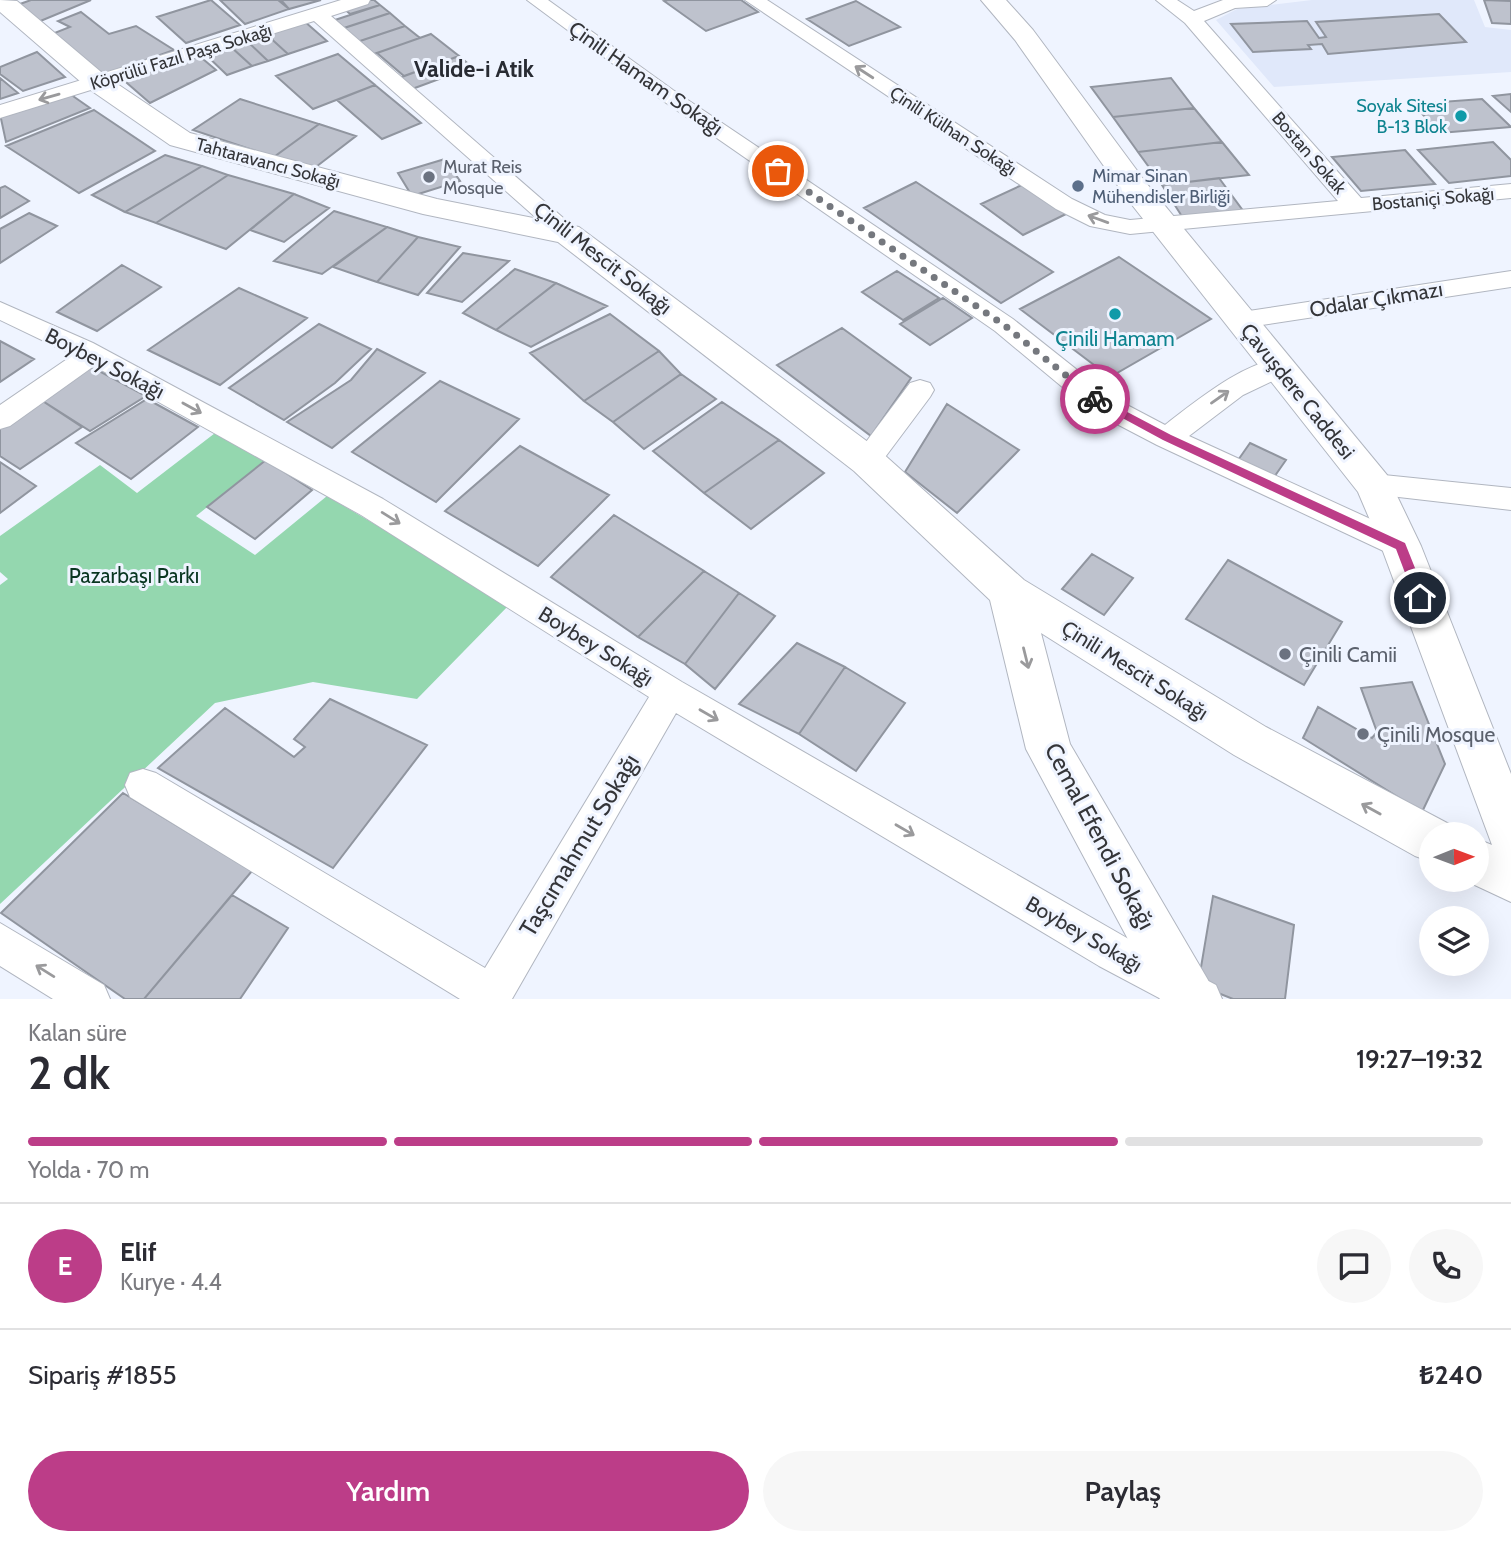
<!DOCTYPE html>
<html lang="tr">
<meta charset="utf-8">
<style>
body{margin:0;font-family:Cabin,sans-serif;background:#f7f7f7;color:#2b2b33;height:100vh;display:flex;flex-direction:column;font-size:26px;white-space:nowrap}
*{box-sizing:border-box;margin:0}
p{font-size:23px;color:#7c7c81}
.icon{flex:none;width:38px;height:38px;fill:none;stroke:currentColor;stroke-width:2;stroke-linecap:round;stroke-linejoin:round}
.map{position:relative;height:999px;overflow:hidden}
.drawer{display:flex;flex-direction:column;background:#fff;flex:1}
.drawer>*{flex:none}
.needle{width:46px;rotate:89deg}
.fabs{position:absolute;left:1419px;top:822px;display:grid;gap:14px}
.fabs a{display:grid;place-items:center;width:70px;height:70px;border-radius:50%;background:#fff;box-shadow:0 7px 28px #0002;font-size:35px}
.pin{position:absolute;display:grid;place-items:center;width:60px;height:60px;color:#fff;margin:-30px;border:4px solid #fff;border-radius:50%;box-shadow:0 2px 7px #0007}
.courier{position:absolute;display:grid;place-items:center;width:70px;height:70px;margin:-35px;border:5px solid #bc3d88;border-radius:50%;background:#fff;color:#222;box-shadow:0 2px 9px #0007}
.summary em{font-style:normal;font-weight:600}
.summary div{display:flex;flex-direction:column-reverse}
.summary{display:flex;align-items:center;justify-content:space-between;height:119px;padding:0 28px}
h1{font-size:46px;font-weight:600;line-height:52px}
.bar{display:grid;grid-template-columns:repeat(4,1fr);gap:10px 7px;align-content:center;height:84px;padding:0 28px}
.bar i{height:9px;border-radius:5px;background:#e1e1e2}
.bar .active{background:#bc3d88}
.bar p{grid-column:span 4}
.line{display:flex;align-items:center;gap:18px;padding:0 28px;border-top:2px solid #e1e1e2}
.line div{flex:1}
.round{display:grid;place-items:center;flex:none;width:74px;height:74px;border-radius:37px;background:#f7f7f7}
.button{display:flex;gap:14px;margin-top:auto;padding:14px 28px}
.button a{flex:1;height:80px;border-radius:42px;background:#bc3d88;color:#fff;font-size:28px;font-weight:600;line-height:80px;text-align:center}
.button a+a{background:#f7f7f7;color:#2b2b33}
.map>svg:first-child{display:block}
</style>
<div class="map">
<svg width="1511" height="999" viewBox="0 0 1511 999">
<rect width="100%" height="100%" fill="#eff4ff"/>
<path fill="#e0e8fa" d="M1312,0H1474L1485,27L1511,30V72L1274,87L1216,20L1237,9Z"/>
<path fill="#94d7af" d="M219,430L275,453L196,516L255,555L327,496L510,604L417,699L313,682L215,703L0,904V585L8,579L0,572V536L100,465L137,493Z"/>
<path fill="#bec2cd" stroke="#90959f" stroke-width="2" d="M31,0H91L38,22L20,4Z
M211,0L240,25L186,43L157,17Z
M220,0H278L289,9L245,24Z
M281,0H321L289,9Z
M363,0H374L380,5L350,14L342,7Z
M668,0H741L758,12L706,31L664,1Z
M1484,0L1511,1V24L1492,23Z
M856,1L900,27L849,46L807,19Z
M380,5L390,13L341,29L332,21Z
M81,12L109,34L136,26L174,50L104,75L52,34L70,27L58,21Z
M390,13L405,26L357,42L341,29Z
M1439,14L1466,42L1328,54L1322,44L1308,45L1311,49L1253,52L1231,24L1307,21L1319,38L1326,37L1316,22Z
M304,21L327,41L288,54L266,34Z
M405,26L420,38L371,55L357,42Z
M266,34L288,54L268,61L246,40Z
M431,34L459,56L404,76L377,53Z
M246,40L268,61L252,66L230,46Z
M230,46L252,66L227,75L205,54Z
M37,52L65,77L23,91L0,74V67Z
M197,54L216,70L150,103L120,77Z
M338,54L375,85L313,109L276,76Z
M459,56L472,67L412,89L399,78Z
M0,78L18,93L0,99Z
M1171,78L1194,108L1113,117L1091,87Z
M375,85L421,123L382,139L337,100Z
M70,94L90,108L6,142L0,114Z
M1511,94V112L1493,96Z
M240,99L319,124L274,157L193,130Z
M1482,99L1511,127L1440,133L1413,104Z
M1194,108L1222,142L1138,152L1113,117Z
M94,110L155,151L79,193L6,146Z
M319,124L356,136L312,170L274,157Z
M1222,142L1249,175L1162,185L1138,152Z
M1493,142L1511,160V176L1449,183L1418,150Z
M1405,150L1435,184L1361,191L1332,157Z
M165,155L202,166L125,212L92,195Z
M445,159L460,181L412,196L398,173Z
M202,166L228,175L156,223L125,212Z
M228,175L294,194L226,249L156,223Z
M1219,178L1244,212L1183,218L1162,185Z
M916,182L1053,272L1001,303L864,208Z
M1024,184L1066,214L1023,235L981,204Z
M5,186L29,201L0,218V188Z
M294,194L329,208L284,242L250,230Z
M334,211L387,227L322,274L274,261Z
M29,213L57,226L0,263V229Z
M387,227L418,237L377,282L333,267Z
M418,237L460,247L418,295L377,282Z
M463,253L509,261L462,302L427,293Z
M1119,257L1211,319L1110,377L1020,309Z
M122,265L161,287L97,331L57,312Z
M515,269L556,283L496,330L463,313Z
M897,271L939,298L903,320L862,292Z
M556,283L607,306L531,347L496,330Z
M239,288L307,318L220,385L148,350Z
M943,298L972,318L930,345L900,324Z
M610,314L659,351L584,401L530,353Z
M319,324L371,349L335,383L284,420L229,388Z
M842,328L911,378L871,436L777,365Z
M0,341L34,359L0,382Z
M377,349L425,373L332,448L287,422L351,380Z
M659,351L681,374L613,422L584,401Z
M86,364L146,396L90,431L38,398Z
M681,374L716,399L644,449L613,422Z
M440,381L519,419L436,502L352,452Z
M38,398L82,427L20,469L0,456V425Z
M147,399L198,427L131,479L76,443Z
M722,402L779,440L704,493L653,451Z
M947,404L1019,450L957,513L905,472Z
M779,440L824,473L751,529L704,493Z
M1250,443L1286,460L1272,480L1236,463Z
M520,446L609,495L538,566L445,511Z
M266,460L312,490L255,539L207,507Z
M0,462L36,486L0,513Z
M614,515L704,571L638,637L551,577Z
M1092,554L1133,578L1104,615L1062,589Z
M1228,560L1342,622L1304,685L1186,619Z
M704,571L739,593L685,664L638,637Z
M739,593L775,616L715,689L685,664Z
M797,643L845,667L799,734L739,704Z
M845,667L905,703L856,771L799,734Z
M1412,682L1445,764L1422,812L1303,738L1318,707L1372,738L1377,732L1361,688Z
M330,699L427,745L333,868L158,768L225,708L294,757L305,747L294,739Z
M123,793L252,871L144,999H125L1,913Z
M232,895L288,928L240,999H144Z
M1213,896L1294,925L1285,999H1233L1198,985Z"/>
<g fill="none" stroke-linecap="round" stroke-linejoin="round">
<defs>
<path id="minor" d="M341,0H370L368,4L331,16L576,229L580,234L576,239L568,241L560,239L314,21L0,118V105Z
M527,0H548L673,90L1013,319L1110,396L1165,425C1191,405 1256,351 1289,361L1292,367L1289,373L1243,395L1189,436L1412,538L1416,546L1412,554L1401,558L1390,554L1157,445L1090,410L995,331L659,98Z
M745,0H767L1072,199L1105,215L1130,220L1338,201L1185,23L1156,0H1177L1194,11L1223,0H1276L1267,6L1235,8L1204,21L1361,198L1511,184V198L1130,234L1090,226L1056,209Z
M1511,271V287L1242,328L1233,326L1229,320L1233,314L1242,312Z
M0,302L93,343L383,499L682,682L1127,938L1216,985L1222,999H1161L1099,966L676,713L512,999H460L130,797L125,785L130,773L143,769L156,773L485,968L649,697L361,515L94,366L10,426L0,429V405L73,355L0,320Z
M920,380L930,383L934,390L930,397L877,468L867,472L857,468L853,461L857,454L910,383Z
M1374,474L1511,488V510L1364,493L1359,485L1364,477Z
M0,923L104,985L110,999H53L0,966Z"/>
<path id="tertiary" d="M0,0L17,1L107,77L190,133L437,199L579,227L880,451L1024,580L1266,727L1449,824L1454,835H1432V862L1415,856L1234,755L1041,633L1070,744L1208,980L1215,999H1160L1026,749L990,600L854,471L558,242L423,214L170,145L89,89L0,12Z
M981,0H1006L1033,30L1147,184L1387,475L1421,546L1511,774V902L1464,880H1477V839L1492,845L1381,546L1358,492L1125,196L1015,40Z"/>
</defs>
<use href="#minor" stroke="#b1b6c0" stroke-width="2"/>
<use href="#tertiary" stroke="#b1b6c0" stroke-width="2"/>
<use href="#minor" fill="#fff" fill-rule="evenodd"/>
<use href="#tertiary" fill="#fff" fill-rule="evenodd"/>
</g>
<defs><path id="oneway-shaft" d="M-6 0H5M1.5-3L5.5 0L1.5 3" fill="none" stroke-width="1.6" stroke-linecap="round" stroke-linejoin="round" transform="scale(1.75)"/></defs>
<g stroke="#9a9a9c">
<use href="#oneway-shaft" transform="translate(864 72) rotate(-147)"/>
<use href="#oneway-shaft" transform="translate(49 97) rotate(164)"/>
<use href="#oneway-shaft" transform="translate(1098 219) rotate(-160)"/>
<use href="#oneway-shaft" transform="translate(1220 397) rotate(-35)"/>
<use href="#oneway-shaft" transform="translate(192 408) rotate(29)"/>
<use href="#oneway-shaft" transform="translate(391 518) rotate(32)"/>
<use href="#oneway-shaft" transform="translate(1026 658) rotate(76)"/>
<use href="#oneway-shaft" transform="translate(709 715) rotate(30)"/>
<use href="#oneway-shaft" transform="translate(1371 809) rotate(-151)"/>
<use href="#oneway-shaft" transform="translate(905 830) rotate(30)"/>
<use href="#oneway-shaft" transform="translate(45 971) rotate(-148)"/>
</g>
<path fill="#bc3d88" d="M1095,395L1171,435L1405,543L1427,598L1425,602H1416L1396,549L1163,440L1091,401L1090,399Z"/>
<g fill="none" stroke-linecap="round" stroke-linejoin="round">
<path stroke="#75787e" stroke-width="7" stroke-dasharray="0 12.6" d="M778,171L1004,325L1095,399"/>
</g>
<g fill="#0f9aa8" stroke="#eff4ff" stroke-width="2.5">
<circle cx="1461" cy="116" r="7"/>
<circle cx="1115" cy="314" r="7"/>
</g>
<g fill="#6b7280" stroke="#eff4ff" stroke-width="2.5">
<circle cx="429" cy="177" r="7"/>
<circle cx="1285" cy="654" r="7"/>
<circle cx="1363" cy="734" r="7"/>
</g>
<circle fill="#5c6f8a" stroke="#eff4ff" stroke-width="2.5" cx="1078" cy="186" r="7"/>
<g text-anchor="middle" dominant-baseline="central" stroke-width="6" stroke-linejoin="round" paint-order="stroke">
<g font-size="18" fill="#343539" stroke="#eff4ff">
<text transform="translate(181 57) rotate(-17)">Köprülü Fazıl Paşa Sokağı</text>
<text transform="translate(953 131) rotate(33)">Çinili Külhan Sokağı</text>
<text transform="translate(1309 153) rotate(49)">Bostan Sokak</text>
<text transform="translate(268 163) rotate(15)">Tahtaravancı Sokağı</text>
<text transform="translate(1433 199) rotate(-5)">Bostaniçi Sokağı</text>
</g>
<g font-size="18" fill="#0d838f" stroke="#eff4ff" text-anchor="end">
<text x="1447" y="106">Soyak Sitesi<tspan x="1447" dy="21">B-13 Blok</tspan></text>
</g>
<g font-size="18" fill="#5b616d" stroke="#eff4ff" text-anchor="start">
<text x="443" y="167">Murat Reis<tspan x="443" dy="21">Mosque</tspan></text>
</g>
<g font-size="18" fill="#4e5e75" stroke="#eff4ff" text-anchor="start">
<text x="1092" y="176">Mimar Sinan<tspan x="1092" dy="21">Mühendisler Birliği</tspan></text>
</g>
<g font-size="21" fill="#343539" stroke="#eff4ff">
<text transform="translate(646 78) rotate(35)">Çinili Hamam Sokağı</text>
<text transform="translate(603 258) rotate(38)">Çinili Mescit Sokağı</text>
<text transform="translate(1376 299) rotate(-9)">Odalar Çıkmazı</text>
<text transform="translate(105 363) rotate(27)">Boybey Sokağı</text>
<text transform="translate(1298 391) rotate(51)">Çavuşdere Caddesi</text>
<text transform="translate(596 646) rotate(32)">Boybey Sokağı</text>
<text transform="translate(1135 670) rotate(32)">Çinili Mescit Sokağı</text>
<text transform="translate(1084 934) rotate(30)">Boybey Sokağı</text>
</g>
<g font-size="21" fill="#0d838f" stroke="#eff4ff">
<text x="1115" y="338">Çinili Hamam</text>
</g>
<g font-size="21" fill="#093621" stroke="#eff4ff">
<text x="134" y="575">Pazarbaşı Parkı</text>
</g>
<g font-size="21" fill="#5b616d" stroke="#eff4ff" text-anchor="start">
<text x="1299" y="654">Çinili Camii</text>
<text x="1377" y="734">Çinili Mosque</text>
</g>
<g font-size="23" font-weight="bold" fill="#282b33" stroke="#eff4ff">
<text x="474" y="69">Valide-i Atik</text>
</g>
<g font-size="24" fill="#343539" stroke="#eff4ff">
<text transform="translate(1100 836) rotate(62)">Cemal Efendi Sokağı</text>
<text transform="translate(579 845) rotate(-59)">Taşcımahmut Sokağı</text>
</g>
</g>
</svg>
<div class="fabs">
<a><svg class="needle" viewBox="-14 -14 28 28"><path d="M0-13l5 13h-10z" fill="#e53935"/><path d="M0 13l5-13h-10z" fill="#7c7c81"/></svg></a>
<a><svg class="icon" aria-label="layers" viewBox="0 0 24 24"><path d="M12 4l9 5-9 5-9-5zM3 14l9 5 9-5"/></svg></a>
</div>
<div class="pin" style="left:778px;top:171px;background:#ea580c"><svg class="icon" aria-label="bag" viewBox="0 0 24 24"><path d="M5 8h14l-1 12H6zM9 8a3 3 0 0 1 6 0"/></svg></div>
<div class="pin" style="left:1420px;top:598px;background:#1f2937"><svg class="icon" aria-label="home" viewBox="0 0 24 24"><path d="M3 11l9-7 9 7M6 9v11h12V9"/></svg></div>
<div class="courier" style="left:1095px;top:399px"><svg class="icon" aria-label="bike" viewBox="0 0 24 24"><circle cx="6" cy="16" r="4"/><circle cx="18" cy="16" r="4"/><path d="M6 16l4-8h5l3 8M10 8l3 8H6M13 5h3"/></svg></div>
</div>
<section class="drawer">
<div class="summary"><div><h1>2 dk</h1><p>Kalan süre</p></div><em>19:27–19:32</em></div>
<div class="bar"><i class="active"></i><i class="active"></i><i class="active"></i><i></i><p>Yolda · 70 m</p></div>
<div class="line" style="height:126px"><b class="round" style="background:#bc3d88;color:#fff">E</b><div><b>Elif</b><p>Kurye · 4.4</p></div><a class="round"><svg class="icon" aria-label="chat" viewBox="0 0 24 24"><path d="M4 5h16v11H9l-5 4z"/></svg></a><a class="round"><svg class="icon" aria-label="phone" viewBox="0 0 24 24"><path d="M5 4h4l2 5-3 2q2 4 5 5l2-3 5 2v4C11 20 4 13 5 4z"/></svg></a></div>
<div class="line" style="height:91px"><div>Sipariş #1855</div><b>₺240</b></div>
<div class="button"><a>Yardım</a><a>Paylaş</a></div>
</section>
